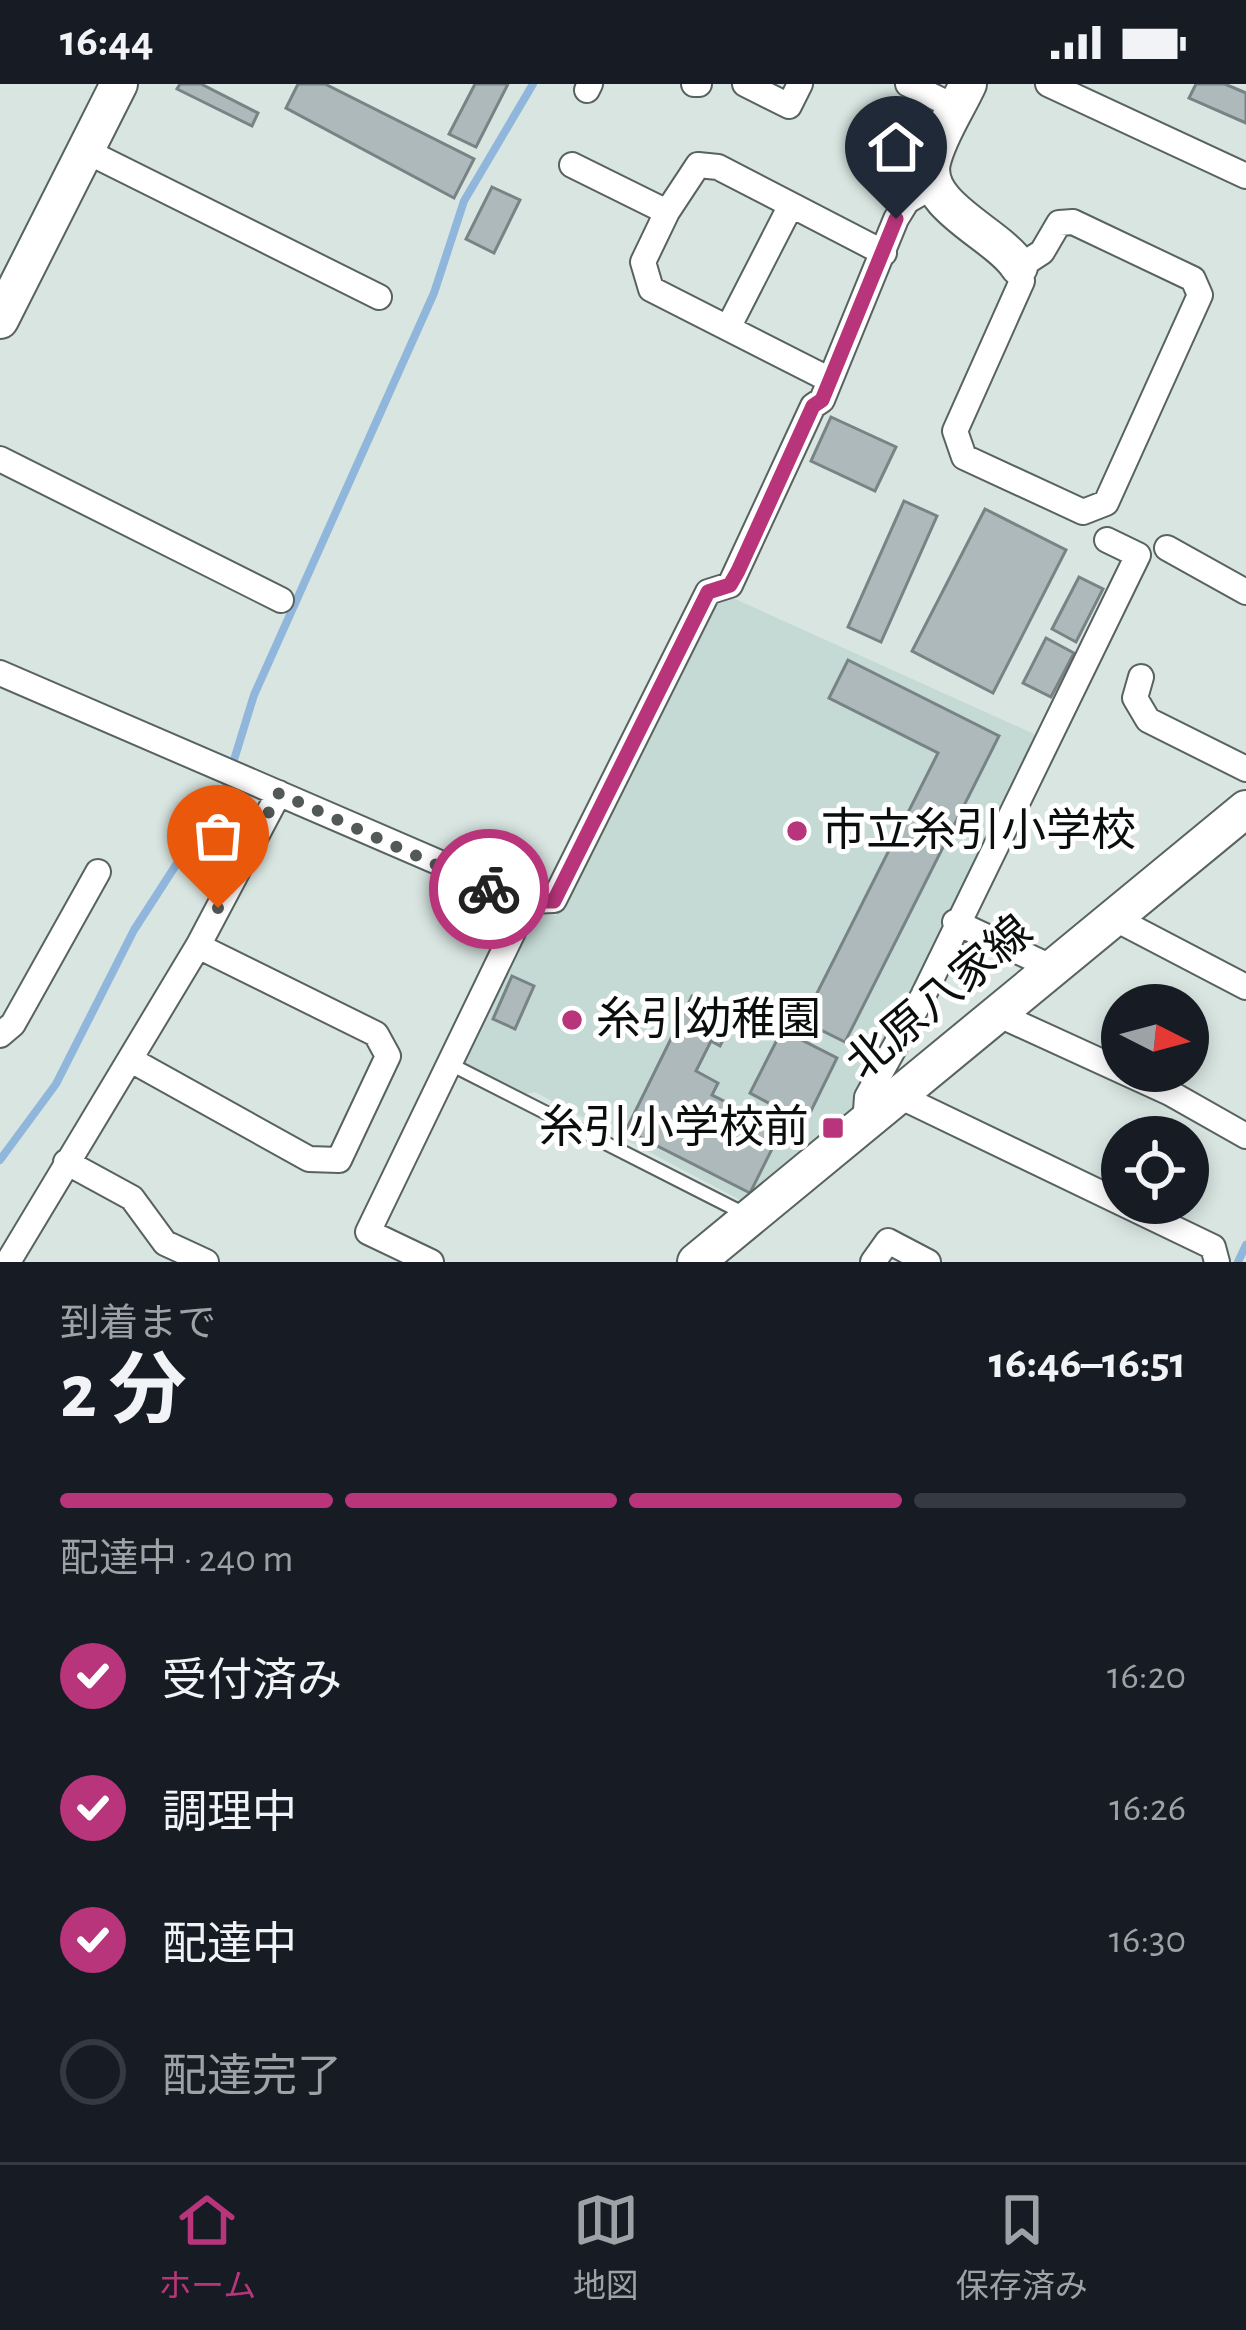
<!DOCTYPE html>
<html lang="ja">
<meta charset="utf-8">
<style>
body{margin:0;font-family:"Alegreya Sans","Noto Sans JP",sans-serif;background:#242831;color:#f1f3f6;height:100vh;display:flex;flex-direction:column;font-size:45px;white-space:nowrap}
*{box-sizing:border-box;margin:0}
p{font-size:39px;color:#9ea1a6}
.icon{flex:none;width:66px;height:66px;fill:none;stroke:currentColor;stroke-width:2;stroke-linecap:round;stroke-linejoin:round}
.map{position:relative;height:1178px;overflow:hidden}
.sheet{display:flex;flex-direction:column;background:#171b24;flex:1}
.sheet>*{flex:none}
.needle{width:78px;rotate:96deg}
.fabs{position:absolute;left:1101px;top:900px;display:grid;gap:24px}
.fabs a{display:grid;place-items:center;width:108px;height:108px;border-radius:50%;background:#171b24;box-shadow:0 6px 18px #0003;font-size:60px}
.pin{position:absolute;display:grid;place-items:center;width:102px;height:102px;color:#fff;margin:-123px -51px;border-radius:50% 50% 50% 0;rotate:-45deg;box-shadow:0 0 12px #0007}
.pin .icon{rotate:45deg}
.courier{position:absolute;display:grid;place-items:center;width:120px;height:120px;margin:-60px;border:9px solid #b9357b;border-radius:50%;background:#fff;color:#222;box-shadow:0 3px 15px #0007}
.overview em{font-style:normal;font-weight:700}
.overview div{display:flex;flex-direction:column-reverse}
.overview{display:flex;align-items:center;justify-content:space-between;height:204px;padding:0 60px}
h1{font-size:78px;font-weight:700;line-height:90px}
.bar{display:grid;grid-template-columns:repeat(4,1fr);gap:18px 12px;align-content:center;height:144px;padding:0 60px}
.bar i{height:15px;border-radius:9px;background:#363941}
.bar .current{background:#b9357b}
.bar p{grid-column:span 4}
ol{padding:0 60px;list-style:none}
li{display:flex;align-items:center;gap:36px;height:132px}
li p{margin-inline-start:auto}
li .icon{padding:12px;border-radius:50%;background:#b9357b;color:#fff;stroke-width:4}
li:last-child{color:#9ea1a6}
li i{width:66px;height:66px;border:6px solid #363941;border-radius:50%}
.status{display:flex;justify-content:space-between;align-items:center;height:84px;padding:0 60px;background:#171b24;direction:ltr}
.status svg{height:33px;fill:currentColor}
.tabs{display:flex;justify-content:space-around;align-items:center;height:168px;border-top:3px solid #363941;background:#171b24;font-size:33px;color:#9ea1a6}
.tabs a{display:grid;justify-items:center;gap:6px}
.tabs .current{color:#b9357b}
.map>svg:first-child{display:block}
</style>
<div class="status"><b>16:44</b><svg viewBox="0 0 49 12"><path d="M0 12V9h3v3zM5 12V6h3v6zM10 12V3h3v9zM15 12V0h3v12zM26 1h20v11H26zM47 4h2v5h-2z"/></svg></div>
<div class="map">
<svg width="1246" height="1178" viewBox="0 0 1246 1178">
<rect width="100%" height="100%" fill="#d8e5e1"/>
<path fill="#c5dad5" d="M724,510L1034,650L1037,662L848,1034L746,1119L535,1008L519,1011L462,977L531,823L556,832L714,512Z"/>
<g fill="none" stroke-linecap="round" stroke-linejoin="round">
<path stroke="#90b7db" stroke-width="8" d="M0,1076L56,1000L134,846L225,705L254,611L434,209L464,117L533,0
M1238,1178L1246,1161"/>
</g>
<path fill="#adb9bb" stroke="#788386" stroke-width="3" d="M180,0H201L258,29L252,42L177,5Z
M298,0H325L474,75L454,114L286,24Z
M475,0H508L476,63L449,50Z
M1196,0H1225L1246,9V39L1189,14Z
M492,103L520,116L494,169L466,155Z
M831,333L896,363L875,407L811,377Z
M904,417L937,432L881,558L848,543Z
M985,425L1066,466L993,609L912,567Z
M1079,493L1103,505L1076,558L1052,545Z
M1046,554L1074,569L1051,613L1023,599Z
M848,576L999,652L845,958L803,937L938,669L829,614Z
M512,892L534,902L515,945L493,935Z
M692,912L735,933L720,962L711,957L696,987L718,999L712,1011L770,1040L778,1024L750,1009L782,946L837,974L811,1027L795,1019L750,1109L626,1046Z"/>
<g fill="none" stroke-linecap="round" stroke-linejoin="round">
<defs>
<path id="lane" d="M450,980L743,1129"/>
<path id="street" d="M694,0H699
M745,0L789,22L800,0
M908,0L957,24
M1048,0L1246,92
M587,6L590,0
M86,67L379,213
M572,81L667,128
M1073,138L1193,195L1200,211L1106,419L1083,428L964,373L955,347L1022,197L1019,183L1042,168L1059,139Z
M728,244L791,121
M830,296L651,205L643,178L667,128L698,81L718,83L884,169
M0,375L281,516
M1167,464L1246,508
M0,589L528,817
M1141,593L1135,614L1148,636L1246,685
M1112,833L1246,903
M955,838L1051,883
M995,929L1170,1009L1246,1052
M0,951L13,940L98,788
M131,976L309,1075L339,1076L388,972L376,950L198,862
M899,1012L1213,1163L1217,1178
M865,1040L867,1013L923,912L1138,471L1107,456
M66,1078L132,1114L165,1159L206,1178
M8,1178L198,862L279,709
M431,1178L368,1148L528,817L554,816L708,508L730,501L813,322L822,316L896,135L907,117L933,102
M873,1178L888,1157L928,1178"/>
<path id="secondary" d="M968,0C957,24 938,52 932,78C922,123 999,150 1019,183
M0,236L119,0
M696,1178L1246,725"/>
</defs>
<use href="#lane" stroke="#586260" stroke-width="16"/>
<use href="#street" stroke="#586260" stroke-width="28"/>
<use href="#secondary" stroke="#586260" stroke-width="40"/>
<use href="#lane" stroke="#fff" stroke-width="12"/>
<use href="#street" stroke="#fff" stroke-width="24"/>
<use href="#secondary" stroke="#fff" stroke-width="36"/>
</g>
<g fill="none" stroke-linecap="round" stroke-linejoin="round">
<path stroke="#525957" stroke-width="12" stroke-dasharray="0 21.6" d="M218,824L279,709L489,805"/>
<path stroke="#b9357b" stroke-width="15" d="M489,805L528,817H554L708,508L730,501L738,487L813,322L822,316L896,135"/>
</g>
<g fill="#b9357b" stroke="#fff" stroke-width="4.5">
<circle cx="797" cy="747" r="12"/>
<circle cx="572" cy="936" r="12"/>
<rect x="821" y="1032" width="24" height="24" rx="6"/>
</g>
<g text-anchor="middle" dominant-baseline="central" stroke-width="10" stroke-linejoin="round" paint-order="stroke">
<g font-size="45" fill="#0a0e0d" stroke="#fff" text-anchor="start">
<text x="821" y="747">市立糸引小学校</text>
<text x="596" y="936">糸引幼稚園</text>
<text x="809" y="1044" text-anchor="end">糸引小学校前</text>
</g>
<g font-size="45" fill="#0a0e0d" stroke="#fff">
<text transform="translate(940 914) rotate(-40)">北原八家線</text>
</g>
</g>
</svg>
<div class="fabs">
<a><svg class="needle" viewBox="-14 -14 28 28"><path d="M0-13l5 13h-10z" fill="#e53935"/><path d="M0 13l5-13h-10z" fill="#9ea1a6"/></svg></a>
<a><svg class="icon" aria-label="locate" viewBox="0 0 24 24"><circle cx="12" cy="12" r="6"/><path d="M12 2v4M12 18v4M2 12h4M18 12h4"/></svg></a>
</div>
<div class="pin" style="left:218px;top:824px;background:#ea580c"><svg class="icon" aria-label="bag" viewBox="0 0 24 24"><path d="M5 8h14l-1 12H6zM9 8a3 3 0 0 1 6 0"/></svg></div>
<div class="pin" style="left:896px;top:135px;background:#1f2937"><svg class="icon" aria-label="home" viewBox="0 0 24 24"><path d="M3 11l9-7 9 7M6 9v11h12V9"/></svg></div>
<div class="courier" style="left:489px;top:805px"><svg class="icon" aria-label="bike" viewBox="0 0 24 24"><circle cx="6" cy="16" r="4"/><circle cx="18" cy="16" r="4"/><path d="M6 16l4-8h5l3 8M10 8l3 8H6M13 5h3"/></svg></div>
</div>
<section class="sheet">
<div class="overview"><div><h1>2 分</h1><p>到着まで</p></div><em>16:46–16:51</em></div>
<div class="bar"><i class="current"></i><i class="current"></i><i class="current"></i><i></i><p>配達中 · 240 m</p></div>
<ol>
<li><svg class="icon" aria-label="check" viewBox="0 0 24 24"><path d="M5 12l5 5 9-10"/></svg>受付済み<p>16:20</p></li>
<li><svg class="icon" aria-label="check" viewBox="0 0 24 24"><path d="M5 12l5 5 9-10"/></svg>調理中<p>16:26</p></li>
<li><svg class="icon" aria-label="check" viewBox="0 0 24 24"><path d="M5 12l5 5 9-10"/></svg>配達中<p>16:30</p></li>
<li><i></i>配達完了</li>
</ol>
</section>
<nav class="tabs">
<a class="current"><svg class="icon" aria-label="home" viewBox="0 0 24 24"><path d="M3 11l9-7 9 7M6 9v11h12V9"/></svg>ホーム</a>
<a><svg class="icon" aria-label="map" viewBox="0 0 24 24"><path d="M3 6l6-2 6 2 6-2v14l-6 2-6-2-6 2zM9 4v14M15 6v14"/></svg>地図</a>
<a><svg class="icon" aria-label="saved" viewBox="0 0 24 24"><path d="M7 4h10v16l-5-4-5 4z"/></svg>保存済み</a>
</nav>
